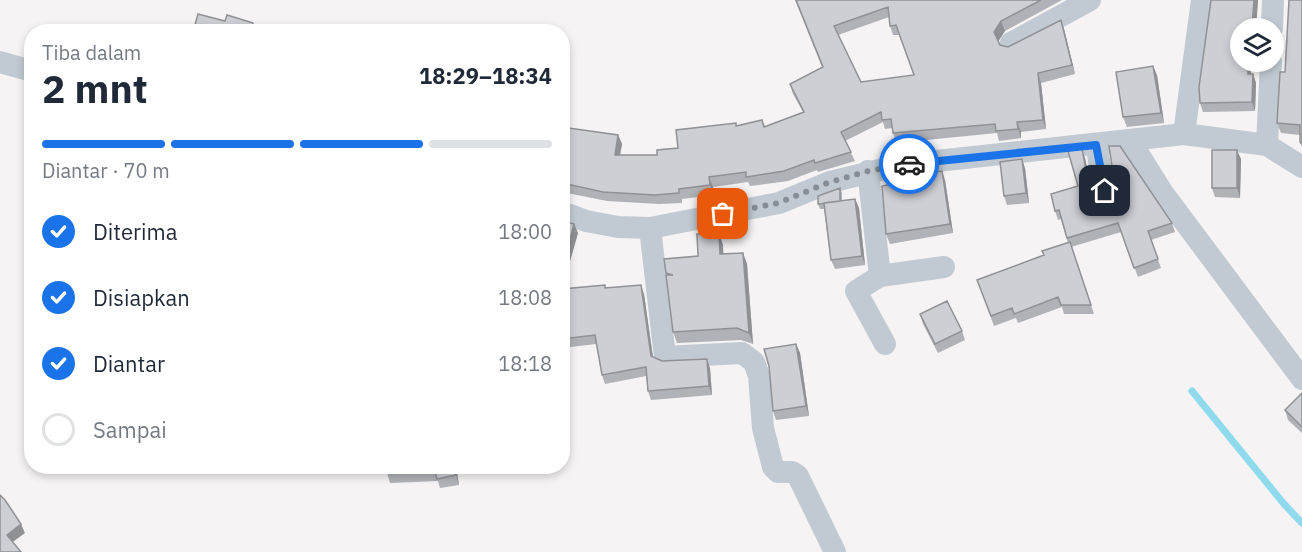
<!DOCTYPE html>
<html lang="id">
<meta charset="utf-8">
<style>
body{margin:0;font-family:"IBM Plex Sans",sans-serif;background:#f2f2f3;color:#1f2937;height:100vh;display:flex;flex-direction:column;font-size:22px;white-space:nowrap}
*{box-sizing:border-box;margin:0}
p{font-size:20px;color:#747a83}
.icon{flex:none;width:33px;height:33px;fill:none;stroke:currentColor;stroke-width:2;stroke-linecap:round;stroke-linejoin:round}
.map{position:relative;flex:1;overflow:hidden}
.drawer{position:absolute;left:24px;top:24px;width:546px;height:450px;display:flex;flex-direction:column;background:#fff;border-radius:24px;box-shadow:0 3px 9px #0003}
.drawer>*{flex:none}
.tools{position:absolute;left:1230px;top:18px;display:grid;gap:12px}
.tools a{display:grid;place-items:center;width:54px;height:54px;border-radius:50%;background:#fff;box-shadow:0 3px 9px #0003;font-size:30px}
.pin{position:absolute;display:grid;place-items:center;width:51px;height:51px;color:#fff;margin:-26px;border-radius:12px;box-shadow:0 3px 9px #0006}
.courier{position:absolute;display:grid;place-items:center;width:60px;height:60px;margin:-30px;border:4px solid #1a73e8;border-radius:50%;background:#fff;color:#222;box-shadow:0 2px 8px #0007}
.head em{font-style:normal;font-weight:700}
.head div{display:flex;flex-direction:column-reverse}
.head{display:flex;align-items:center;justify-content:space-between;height:102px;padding:0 18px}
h1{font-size:39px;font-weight:700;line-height:45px}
.bar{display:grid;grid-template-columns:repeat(4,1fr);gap:9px 6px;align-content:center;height:72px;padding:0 18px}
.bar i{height:8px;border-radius:4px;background:#e0e1e3}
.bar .current{background:#1a73e8}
.bar p{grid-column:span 4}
ol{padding:0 18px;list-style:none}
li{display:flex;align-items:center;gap:18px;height:66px}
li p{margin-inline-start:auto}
li .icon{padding:6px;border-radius:50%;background:#1a73e8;color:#fff;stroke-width:4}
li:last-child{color:#747a83}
li i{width:33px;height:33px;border:3px solid #e0e1e3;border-radius:50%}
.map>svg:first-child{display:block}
</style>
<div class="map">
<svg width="1302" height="552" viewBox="0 0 1302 552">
<rect width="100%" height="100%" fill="#f5f3f3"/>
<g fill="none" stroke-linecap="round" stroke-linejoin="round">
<path stroke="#90daee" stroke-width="7" d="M1192,391L1284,504L1302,523"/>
<path stroke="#c1cad2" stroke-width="22" d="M1272,28L1273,0
M1011,43L1090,0
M0,62L32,71
M1184,134L1202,0
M1131,142L1163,193L1302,379
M1096,145L1105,191
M1267,145L1271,62
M868,171L880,276L856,291L885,344
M562,212L586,221L618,227L650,228L779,203L830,182L900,165L1184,134L1267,145L1302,167
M650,228L665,357L742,353L754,362L759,376L763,428L773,467L778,472H792L798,476L835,552
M880,276L944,267"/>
</g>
<path fill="#b0b2b7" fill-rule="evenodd" d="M795,0H1062L1005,31L998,41L1000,45L1008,47L1061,20L1064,29L1075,74L1041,83L1046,129L1021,132V138L999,141L997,133L896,143L893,133L892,128L885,129L883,122L845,141L855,161L818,172L817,170L788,181L750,186L748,182L713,187L714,195L682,199V203L659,204L607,201L562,192V127L618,135L622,144L620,155H657L678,148L737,126L762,120L765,127L803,112L793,94L790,84L822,67ZM889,17L890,26L893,35H899L914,75L861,82L838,35Z
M1211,0H1258L1256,28H1240V62H1251V74H1253L1256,83L1255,111L1203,112L1200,103Z
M1302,0V147L1300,142V135L1281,133L1277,123L1285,72Z
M1157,75L1164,123L1127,127L1123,117Z
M1085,158L1092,191L1172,223L1175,232L1151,240L1161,268L1138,277L1121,232L1071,247L1094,314H1064L1062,307L1018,323L1016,318L994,326L977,280L1044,255L1068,243L1061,219L1058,220L1055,211L1078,186Z
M1241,159L1240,198L1215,197L1212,188Z
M1025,168L1029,203L1007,205L1004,196Z
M945,180L953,233L890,244L886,234Z
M840,188L842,193V201L855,199L859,208L865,265L835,269L831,260L824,209H820L818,204Z
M562,221L574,224L578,233L570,261L562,260Z
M723,245V253H743L747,264L753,344L741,340L677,343L673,332L666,273L698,256Z
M606,288L644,294L653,357L662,361L710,368L712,395L651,400L648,391L646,376L605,384L602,375L596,344L562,348V289Z
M920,314L962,331L965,340L938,353L923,324Z
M796,344L800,353L809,416L776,420L773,411Z
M562,356L568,394L562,395Z
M1302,393V433L1288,420L1285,410Z
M387,466H456L459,485L440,488L438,481L390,483L387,473Z"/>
<path fill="#909195" d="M1254,0H1258L1256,28H1253L1252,27Z
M1061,20L1064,29L1075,74L1072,65Z
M1001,21L1005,31L998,42L994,32Z
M253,23L256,32H250Z
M1248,62H1251V84L1248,74Z
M1153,66L1157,75L1164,123L1161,113Z
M1038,73L1041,83L1046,129L1043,120Z
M1253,74L1256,83L1255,111L1252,102Z
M1017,122L1021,132V138L1018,129Z
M618,135L622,144L618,165L615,155Z
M1082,149L1085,158L1092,194L1089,185Z
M1237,150L1241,159L1240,198L1237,188Z
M1022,159L1025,168L1029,203L1026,193Z
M942,171L945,180L953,233L950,224Z
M709,177L713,187L714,195L710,185Z
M855,199L859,208L865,265L862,256Z
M574,224L578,233L570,261L567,252Z
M719,233L723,245L724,265L720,254Z
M743,253L747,264L753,344L749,333Z
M641,285L644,294L654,365L651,356Z
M796,344L800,353L809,416L806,406Z
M562,356L568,394L565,384L562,368Z
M707,359L710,368L712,395L709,386Z
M454,466H456L459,485L456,475Z
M21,524L25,533L10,544L7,535Z"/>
<path fill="#cdcfd5" stroke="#909195" stroke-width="1.5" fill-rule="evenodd" d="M796,0H1041L1001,21L994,32L1000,45L1008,47L1061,20L1072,65L1038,73L1043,120L1017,122L1018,129L996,131L995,124L893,133L891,119L882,120L881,112L841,132L851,152L815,163L814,160L784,171L746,177V172L709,177L710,185L679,189V193L655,195L603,192L562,183V127L618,135L615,155H657V150L678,148L676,130L736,123V126L762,120L764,127L804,112L790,84L823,67ZM888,7L890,26L896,25L914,75L861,82L834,26Z
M1211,0H1254L1252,27H1248V28H1240V62H1248V74H1253L1252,102L1200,103L1199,87Z
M1289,0H1302V144L1300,142V125L1277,123L1280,72H1285Z
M198,14L225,21L227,15L253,23L250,32H193Z
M1153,66L1161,113L1123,117L1116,72Z
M1109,146H1120L1172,223L1148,231L1158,259L1134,268L1118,223L1067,238L1059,210L1055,211L1051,194L1078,186L1068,151L1082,149L1089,185L1092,191L1104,195L1115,186Z
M1212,150H1237V188H1212Z
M1022,159L1026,193L1004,196L1000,162Z
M942,171L950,224L886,234L882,186L918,179L917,175Z
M840,188V201L818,204V196Z
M855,199L862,256L831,260L824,203Z
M562,221L574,224L567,252L562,251Z
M719,233L720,254L743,253L749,333L737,328L673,332L666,275H673L666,273L664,259L698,256L697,234Z
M1070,242L1091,305H1061L1058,297L1014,314L1012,308L991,316L977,280L1044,255L1042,251Z
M605,285V288L641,285L651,356L662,361L707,359L709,386L648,391L646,367L602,375L595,335L562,339V289Z
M947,301L962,331L935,344L920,314Z
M796,344L806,406L773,411L769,366L764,349Z
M562,368L565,384L562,385Z
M1302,393V427L1285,410Z
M387,466H454L456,475L437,479L435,472L387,473Z
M0,495L5,500L21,524L7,535L21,552H0Z"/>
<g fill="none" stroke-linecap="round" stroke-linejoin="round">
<path stroke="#868d94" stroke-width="6" stroke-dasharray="0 10.8" d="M723,214L778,203L830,182L868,171L909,164"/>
<path stroke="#1a73e8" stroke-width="8" d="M909,164L1096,145L1105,191"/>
</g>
</svg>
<div class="tools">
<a><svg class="icon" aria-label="layers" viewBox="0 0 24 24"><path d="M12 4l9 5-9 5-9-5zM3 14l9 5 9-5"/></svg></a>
</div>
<div class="pin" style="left:723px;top:214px;background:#ea580c"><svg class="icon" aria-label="bag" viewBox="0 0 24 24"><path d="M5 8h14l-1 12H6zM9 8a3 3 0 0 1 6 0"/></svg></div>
<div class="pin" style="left:1105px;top:191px;background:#1f2937"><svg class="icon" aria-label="home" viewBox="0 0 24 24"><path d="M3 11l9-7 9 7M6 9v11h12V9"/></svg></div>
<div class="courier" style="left:909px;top:164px"><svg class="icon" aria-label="car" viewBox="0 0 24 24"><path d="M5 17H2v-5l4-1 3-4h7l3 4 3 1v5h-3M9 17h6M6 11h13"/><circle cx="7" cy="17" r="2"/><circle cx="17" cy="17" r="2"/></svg></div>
<section class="drawer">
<div class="head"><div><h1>2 mnt</h1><p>Tiba dalam</p></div><em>18:29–18:34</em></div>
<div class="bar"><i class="current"></i><i class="current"></i><i class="current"></i><i></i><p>Diantar · 70 m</p></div>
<ol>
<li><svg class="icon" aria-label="check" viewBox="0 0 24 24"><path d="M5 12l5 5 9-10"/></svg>Diterima<p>18:00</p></li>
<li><svg class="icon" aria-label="check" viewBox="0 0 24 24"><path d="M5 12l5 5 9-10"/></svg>Disiapkan<p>18:08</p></li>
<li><svg class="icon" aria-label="check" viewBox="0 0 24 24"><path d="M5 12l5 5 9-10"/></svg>Diantar<p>18:18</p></li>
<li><i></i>Sampai</li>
</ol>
</section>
</div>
